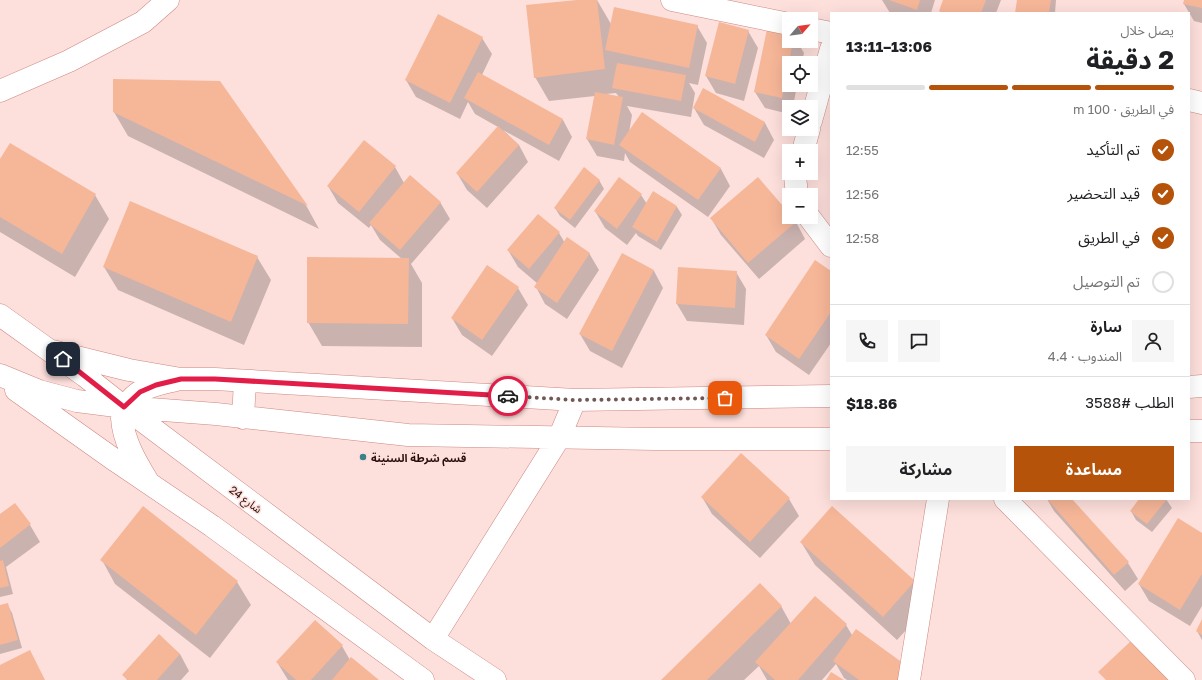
<!DOCTYPE html>
<html lang="ar">
<meta charset="utf-8">
<style>
body{margin:0;font-family:"Golos Text","Noto Sans Arabic",sans-serif;background:#f6f6f6;color:#202124;direction:rtl;height:100vh;display:flex;flex-direction:column;font-size:15px;white-space:nowrap}
*{box-sizing:border-box;margin:0}
p{font-size:13px;color:#757577}
.icon{flex:none;width:22px;height:22px;fill:none;stroke:currentColor;stroke-width:2;stroke-linecap:round;stroke-linejoin:round}
.map{position:relative;flex:1;overflow:hidden;direction:ltr}
.sheet{position:absolute;left:830px;top:12px;width:360px;height:488px;display:flex;flex-direction:column;background:#fff;border-radius:0px;box-shadow:0 4px 16px #0002;direction:rtl}
.sheet>*{flex:none}
.needle{width:26px;rotate:62deg}
.fabs{position:absolute;left:782px;top:12px;display:grid;gap:8px}
.fabs a{display:grid;place-items:center;width:36px;height:36px;border-radius:0px;background:#fff;box-shadow:0 4px 16px #0002;font-size:20px}
.pin{position:absolute;display:grid;place-items:center;width:34px;height:34px;color:#fff;margin:-17px;border-radius:8px;box-shadow:0 2px 6px #0006}
.courier{position:absolute;display:grid;place-items:center;width:40px;height:40px;margin:-20px;border:3px solid #e11d48;border-radius:50%;background:#fff;color:#222;box-shadow:0 1px 5px #0007}
.summary em{font-style:normal;font-weight:700}
.summary div{display:flex;flex-direction:column-reverse}
.summary{display:flex;align-items:center;justify-content:space-between;height:68px;padding:0 16px}
h1{font-size:26px;font-weight:700;line-height:30px}
.bar{display:grid;grid-template-columns:repeat(4,1fr);gap:6px 4px;align-content:center;height:48px;padding:0 16px}
.bar i{height:5px;border-radius:3px;background:#e0e0e0}
.bar .selected{background:#b45309}
.bar p{grid-column:span 4}
.line{display:flex;align-items:center;gap:10px;padding:0 16px;border-top:1px solid #e0e0e0}
.line div{flex:1}
.round{display:grid;place-items:center;flex:none;width:42px;height:42px;border-radius:0px;background:#f6f6f6}
ol{padding:0 16px;list-style:none}
li{display:flex;align-items:center;gap:12px;height:44px}
li p{margin-inline-start:auto}
li .icon{padding:4px;border-radius:50%;background:#b45309;color:#fff;stroke-width:4}
li:last-child{color:#757577}
li i{width:22px;height:22px;border:2px solid #e0e0e0;border-radius:50%}
.button{display:flex;gap:8px;margin-top:auto;padding:8px 16px}
.button a{flex:1;height:46px;border-radius:0px;background:#b45309;color:#fff;font-size:16px;font-weight:700;line-height:46px;text-align:center}
.button a+a{background:#f6f6f6;color:#202124}
.map>svg:first-child{display:block}
</style>
<div class="map">
<svg width="1202" height="680" viewBox="0 0 1202 680">
<rect width="100%" height="100%" fill="#fddfdb"/>
<path fill="#0003" fill-rule="evenodd" d="M586,0H597L611,24L697,26L707,43L698,85L689,83L695,93L691,117L627,106L632,115L629,133L642,114L721,169L730,186L708,217L630,162L625,153L624,161L597,156L587,139L595,96L549,101L535,77ZM616,93L619,97L606,94Z
M882,0H935L931,13H890Z
M944,0H1001L996,13H941L940,11Z
M1018,0H1056L1055,13H1016Z
M1185,0H1202V23L1194,21L1184,4Z
M748,31L758,48L744,101L716,93L706,76Z
M789,35V41H797L804,53L802,63H789V85H797L793,107H789V114L765,108L755,92Z
M482,38L492,54L482,75L563,120L572,137L559,161L503,130L519,145L528,162L487,208L467,190L457,173L498,127L475,114L468,102L460,119L416,97L406,80Z
M219,82L307,207L319,229L128,136L114,112Z
M704,90L765,123L774,140L764,158L704,125L694,108Z
M0,161L95,195L109,219L75,277L0,232Z
M395,167L404,183L440,202L450,219L411,264L422,283V347L322,346L308,322L402,259L380,240L371,225L369,228L338,203L328,186Z
M599,180L604,189L575,228L560,216L555,208Z
M653,193L677,207L682,215L661,250L638,236L636,233L627,245L605,228L595,211L641,195L647,204Z
M538,215L559,233L565,243L589,253L599,270L567,319L545,304L536,287L538,284L518,267L508,250Z
M789,215V217H791L796,222L805,239L759,279L721,235L711,218Z
M622,254L654,271L663,288L622,368L590,351L580,334Z
M257,257L271,280L244,345L118,290L104,267Z
M736,272L746,289L744,325L687,321L677,304Z
M831,272V343L809,375L776,352L766,335Z
M518,288L528,305L492,356L462,335L452,318Z
M702,497L789,499L799,516L760,558L712,514Z
M1047,499H1071L1128,563L1138,579L1125,591L1054,511Z
M1140,499H1166L1172,508L1152,532L1136,520L1131,511Z
M15,505L30,525L40,542L6,567L13,594L0,597V516Z
M1202,534V606L1190,626L1149,601L1139,584Z
M801,542L914,582L928,606L897,640L815,565Z
M102,560L237,582L251,605L210,658L115,584Z
M815,597L846,625L852,635L914,680H847L844,678L836,664L822,680H767L759,666L744,680H663L781,606L791,624Z
M7,604L12,613L22,648L0,654V606Z
M1202,621V640L1197,631Z
M159,636L180,654L189,671L181,680H127L124,675Z
M342,646L350,660L377,680H288L277,662Z"/>
<path fill="#f6b698" d="M577,0H597L605,69L534,78L526,5Z
M889,0H920L917,10Z
M943,0H986L981,13H943L939,11Z
M1017,0H1051L1049,13H1015Z
M1184,0H1202V8L1183,4Z
M614,7L698,25L689,68L605,50Z
M438,14L483,37L450,103L405,80Z
M719,22L749,30L735,84L705,76Z
M767,29L789,34V41H793L782,98L754,92Z
M617,63L686,75L681,101L612,88Z
M478,72L563,119L549,145L464,98Z
M113,79L220,81L308,206L113,112Z
M703,88L765,122L755,142L693,108Z
M595,92L623,97L614,145L586,139Z
M642,112L721,168L698,200L619,145Z
M498,126L519,145L477,192L456,173Z
M364,140L396,166L359,212L327,186Z
M10,143L96,194L62,254L0,217V159Z
M584,167L600,180L570,220L554,208Z
M410,175L441,202L400,250L369,223Z
M619,177L642,194L617,229L594,211Z
M758,177L789,213V217H792L796,222L748,263L710,218Z
M653,191L677,206L657,242L632,227Z
M130,201L258,256L231,322L103,267Z
M538,214L560,232L529,269L507,250Z
M567,237L590,253L557,303L534,287Z
M622,253L654,270L612,351L579,334Z
M307,257L409,258L408,324L307,323Z
M815,260L831,271V312L799,359L765,335Z
M487,265L519,287L482,340L451,318Z
M678,267L737,271L735,308L676,304Z
M741,453L790,498L750,542L701,497Z
M1047,499H1072L1129,562L1114,575Z
M1139,499H1167L1147,524L1130,511Z
M15,503L31,524L0,548V514Z
M143,506L238,581L196,635L100,560Z
M832,506L915,581L883,617L800,542Z
M1178,518L1202,533V574L1180,610L1138,584Z
M3,560L9,586L0,588V561Z
M760,583L782,606L707,680H661Z
M815,596L847,624L798,680H775L755,662Z
M8,603L18,640L0,645V605Z
M1202,619V635L1196,631Z
M315,620L343,645L311,680H296L276,662Z
M856,629L907,666L897,680H859L833,661Z
M159,634L180,654L157,680H128L122,675Z
M1132,640L1170,680H1106L1098,672Z
M30,650L45,680H0V665Z
M351,657L379,680H332Z
M831,672L844,680H826Z"/>
<g fill="none" stroke-linecap="round" stroke-linejoin="round">
<defs>
<path id="minor" d="M672,0L789,24
M811,29L831,33
M0,91L69,61L143,22L168,0
M1189,100L1202,103
M811,121L831,49
M803,151L809,129
M796,173L795,176L797,195
M809,217L831,246
M0,315L85,376L124,407L433,639L495,680
M52,351L129,370L181,379H215L575,400L831,396
M0,375L39,391L77,401L124,407L216,414L408,435L655,439H831
M1189,387L1202,386
M16,390L116,461L212,526L423,680
M243,418L245,381
M1189,431H1202
M147,480C136,462 123,440 122,418C121,408 133,396 141,391C152,385 164,383 176,380
M1005,499L1184,680
M433,639L559,438L575,400
M909,680L938,499"/>
</defs>
<use href="#minor" stroke="#cd8881" stroke-width="23"/>
<use href="#minor" stroke="#fff" stroke-width="22"/>
</g>
<g fill="none" stroke-linecap="round" stroke-linejoin="round">
<path stroke="#725754" stroke-width="4" stroke-dasharray="0 7.2" d="M508,396L574,400L725,398"/>
<path stroke="#e11d48" stroke-width="5" d="M63,359L124,407L140,392L156,385L181,379H215L508,396"/>
</g>
<circle fill="#3a818a" stroke="#fddfdb" stroke-width="1.5" cx="363" cy="457" r="4"/>
<g text-anchor="middle" dominant-baseline="central" stroke-width="3" stroke-linejoin="round" paint-order="stroke">
<g font-size="11" font-weight="bold" fill="#270e0c" stroke="#fddfdb" text-anchor="start">
<text x="371" y="457">قسم شرطة السنينة</text>
</g>
<g font-size="11" fill="#270e0c" stroke="#fddfdb">
<text transform="translate(246 499) rotate(37)">شارع 24</text>
</g>
</g>
</svg>
<div class="fabs">
<a><svg class="needle" viewBox="-14 -14 28 28"><path d="M0-13l5 13h-10z" fill="#e53935"/><path d="M0 13l5-13h-10z" fill="#757577"/></svg></a>
<a><svg class="icon" aria-label="locate" viewBox="0 0 24 24"><circle cx="12" cy="12" r="6"/><path d="M12 2v4M12 18v4M2 12h4M18 12h4"/></svg></a>
<a><svg class="icon" aria-label="layers" viewBox="0 0 24 24"><path d="M12 4l9 5-9 5-9-5zM3 14l9 5 9-5"/></svg></a>
<a>+</a>
<a>−</a>
</div>
<div class="pin" style="left:725px;top:398px;background:#ea580c"><svg class="icon" aria-label="bag" viewBox="0 0 24 24"><path d="M5 8h14l-1 12H6zM9 8a3 3 0 0 1 6 0"/></svg></div>
<div class="pin" style="left:63px;top:359px;background:#1f2937"><svg class="icon" aria-label="home" viewBox="0 0 24 24"><path d="M3 11l9-7 9 7M6 9v11h12V9"/></svg></div>
<div class="courier" style="left:508px;top:396px"><svg class="icon" aria-label="car" viewBox="0 0 24 24"><path d="M5 17H2v-5l4-1 3-4h7l3 4 3 1v5h-3M9 17h6M6 11h13"/><circle cx="7" cy="17" r="2"/><circle cx="17" cy="17" r="2"/></svg></div>
<section class="sheet">
<div class="summary"><div><h1>2 دقيقة</h1><p>يصل خلال</p></div><em>13:06–13:11</em></div>
<div class="bar"><i class="selected"></i><i class="selected"></i><i class="selected"></i><i></i><p>في الطريق · 100 m</p></div>
<ol>
<li><svg class="icon" aria-label="check" viewBox="0 0 24 24"><path d="M5 12l5 5 9-10"/></svg>تم التأكيد<p>12:55</p></li>
<li><svg class="icon" aria-label="check" viewBox="0 0 24 24"><path d="M5 12l5 5 9-10"/></svg>قيد التحضير<p>12:56</p></li>
<li><svg class="icon" aria-label="check" viewBox="0 0 24 24"><path d="M5 12l5 5 9-10"/></svg>في الطريق<p>12:58</p></li>
<li><i></i>تم التوصيل</li>
</ol>
<div class="line" style="height:72px"><a class="round"><svg class="icon" aria-label="person" viewBox="0 0 24 24"><circle cx="12" cy="8" r="4"/><path d="M4 21q1-7 8-7t8 7"/></svg></a><div><b>سارة</b><p>المندوب · 4.4</p></div><a class="round"><svg class="icon" aria-label="chat" viewBox="0 0 24 24"><path d="M4 5h16v11H9l-5 4z"/></svg></a><a class="round"><svg class="icon" aria-label="phone" viewBox="0 0 24 24"><path d="M5 4h4l2 5-3 2q2 4 5 5l2-3 5 2v4C11 20 4 13 5 4z"/></svg></a></div>
<div class="line" style="height:52px"><div>الطلب #3588</div><b>$18.86</b></div>
<div class="button"><a>مساعدة</a><a>مشاركة</a></div>
</section>
</div>
